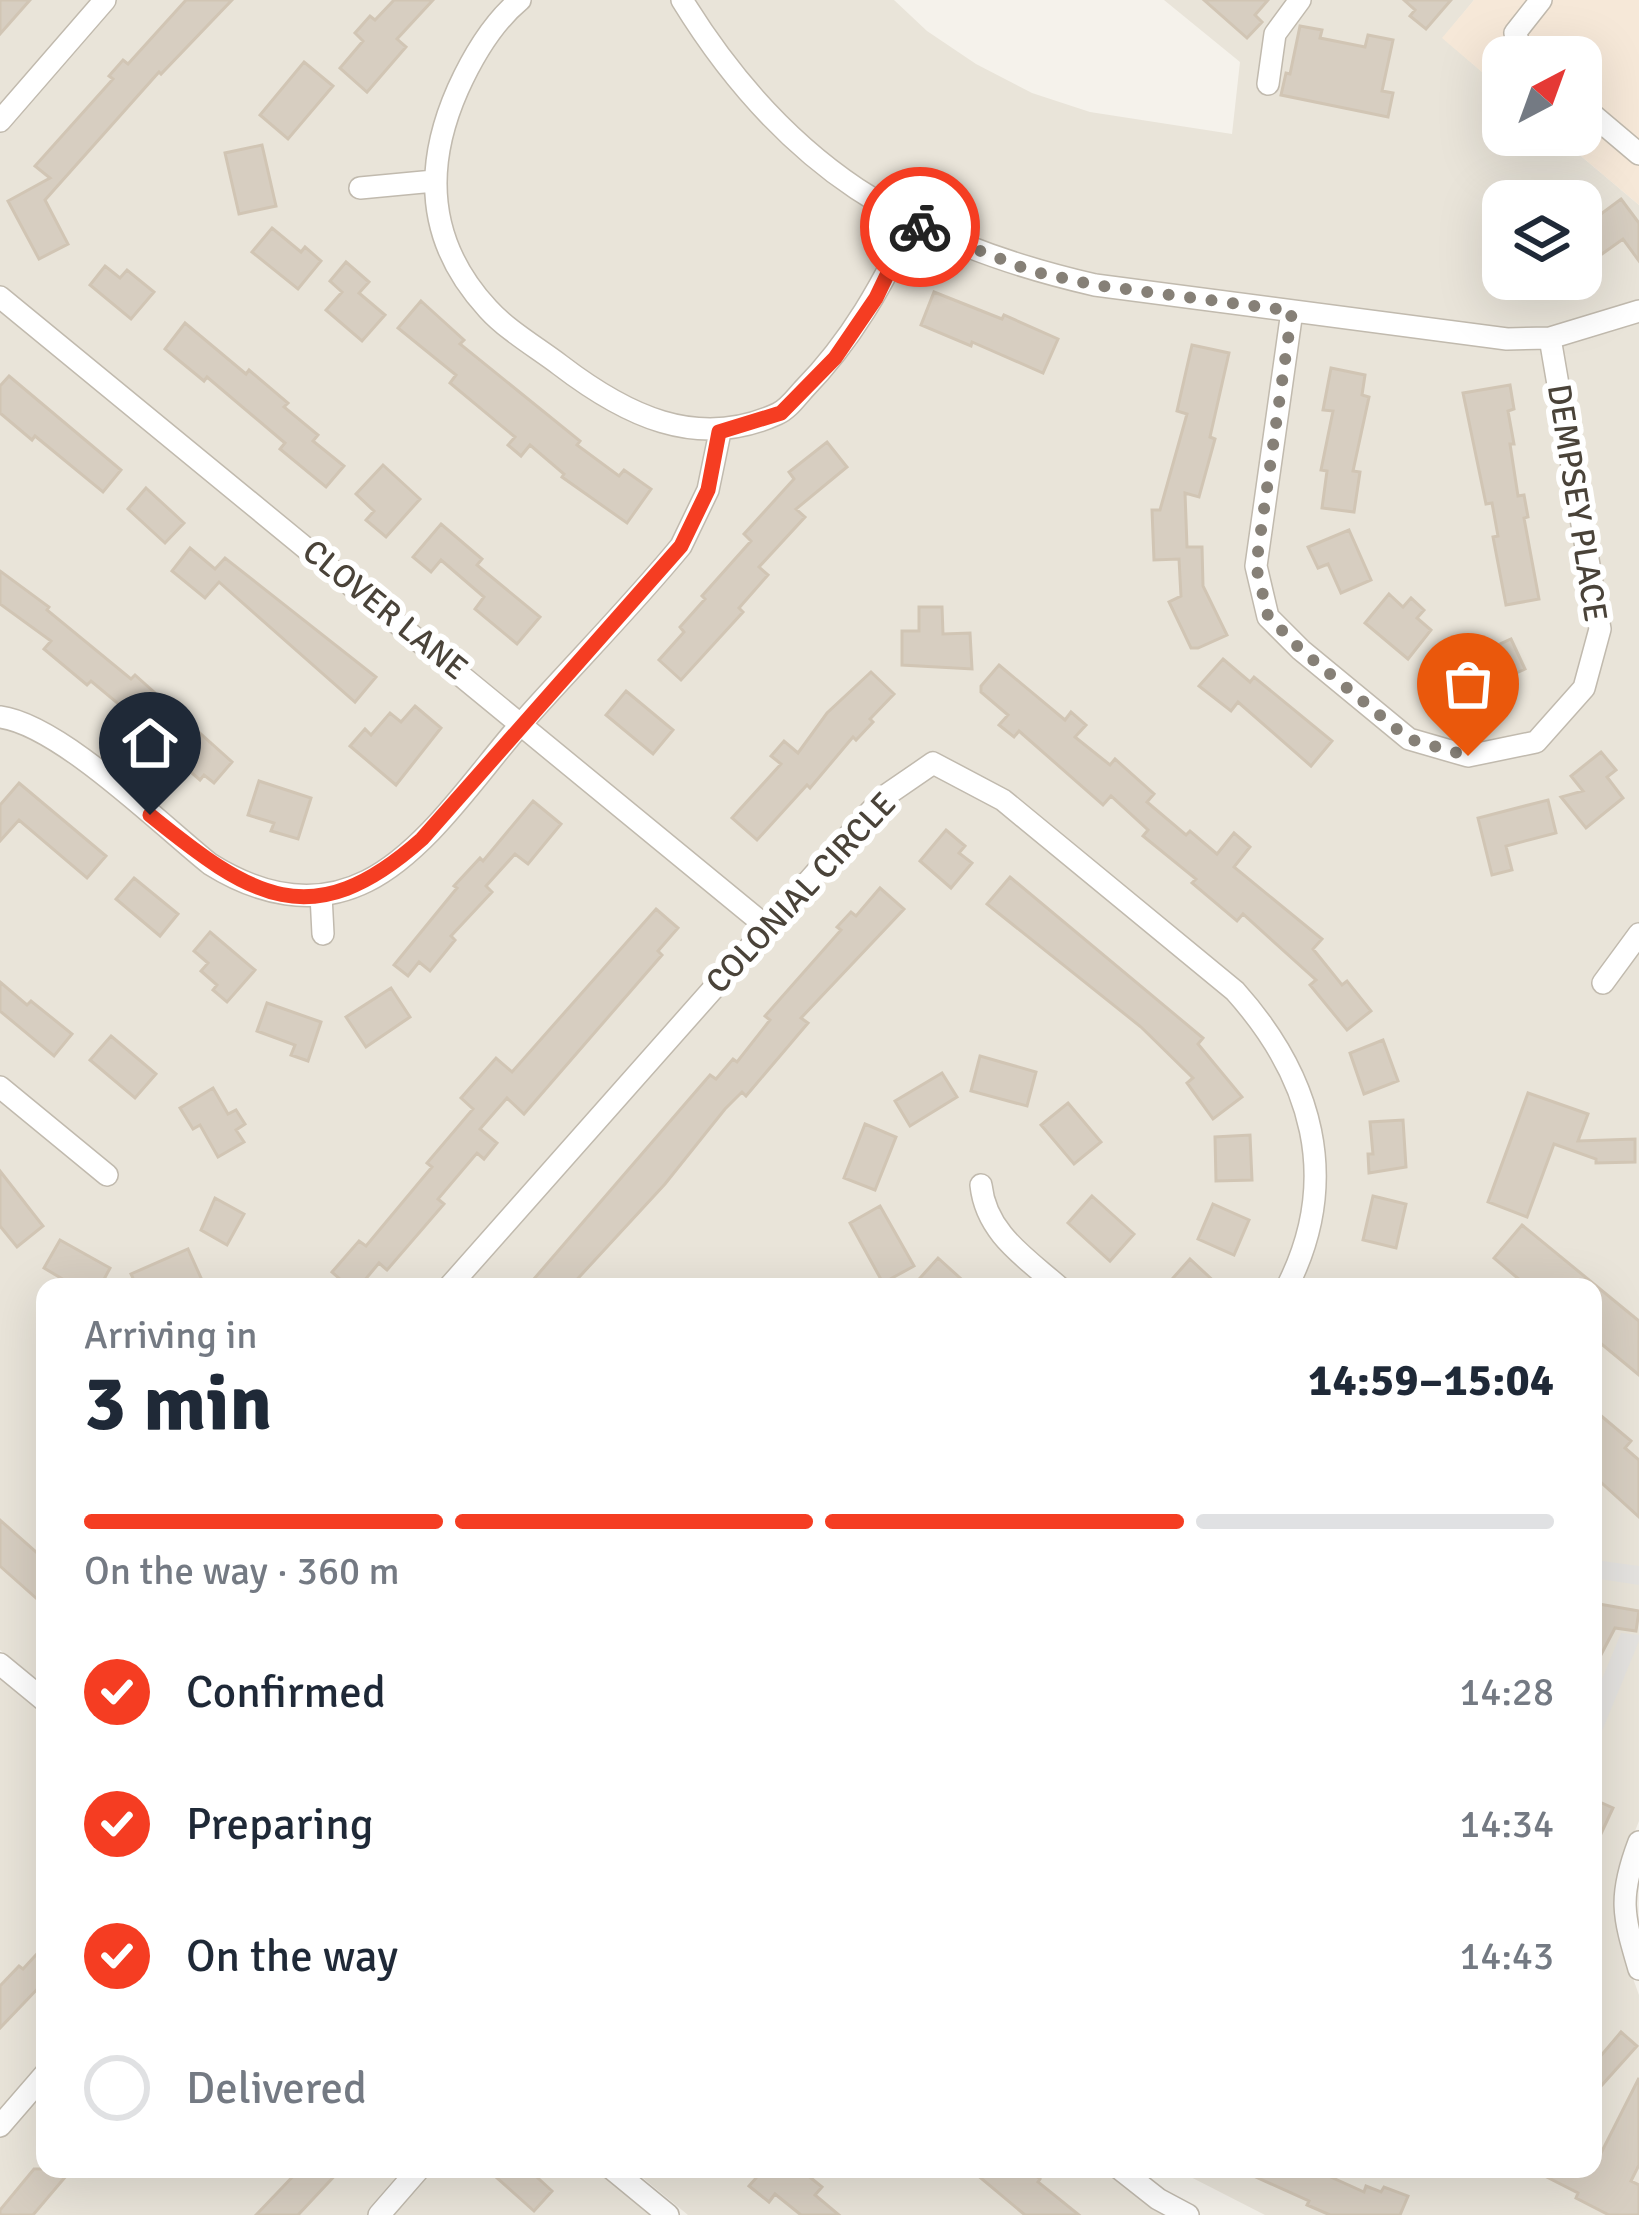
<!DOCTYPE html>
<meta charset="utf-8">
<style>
body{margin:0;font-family:Signika,sans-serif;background:#f6f6f7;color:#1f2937;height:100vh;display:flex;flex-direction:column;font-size:45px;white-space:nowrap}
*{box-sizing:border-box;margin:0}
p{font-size:39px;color:#747a83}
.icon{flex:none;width:66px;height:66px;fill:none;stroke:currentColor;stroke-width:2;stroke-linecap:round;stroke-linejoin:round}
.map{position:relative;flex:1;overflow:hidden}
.drawer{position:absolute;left:36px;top:1278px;width:1566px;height:900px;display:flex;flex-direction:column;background:#fff;border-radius:24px;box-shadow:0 12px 48px #0002}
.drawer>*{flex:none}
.needle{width:78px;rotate:41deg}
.tools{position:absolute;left:1482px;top:36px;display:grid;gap:24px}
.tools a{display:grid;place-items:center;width:120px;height:120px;border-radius:24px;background:#fff;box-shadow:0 12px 48px #0002;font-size:60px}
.pin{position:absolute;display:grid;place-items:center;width:102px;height:102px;color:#fff;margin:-123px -51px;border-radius:50% 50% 50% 0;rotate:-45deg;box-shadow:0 0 12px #0007}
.pin .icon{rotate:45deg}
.courier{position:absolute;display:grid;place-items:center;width:120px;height:120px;margin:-60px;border:9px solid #f53d22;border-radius:50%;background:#fff;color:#222;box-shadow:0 3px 15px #0007}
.overview em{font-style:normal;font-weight:700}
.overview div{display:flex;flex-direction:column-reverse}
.overview{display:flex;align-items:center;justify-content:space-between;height:204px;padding:0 48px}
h1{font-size:78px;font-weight:700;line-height:90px}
.bar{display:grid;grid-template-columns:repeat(4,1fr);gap:18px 12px;align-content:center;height:144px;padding:0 48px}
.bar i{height:15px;border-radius:9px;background:#e0e1e3}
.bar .selected{background:#f53d22}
.bar p{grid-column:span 4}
ol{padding:0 48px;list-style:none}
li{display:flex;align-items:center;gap:36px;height:132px}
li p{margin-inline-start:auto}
li .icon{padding:12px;border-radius:50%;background:#f53d22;color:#fff;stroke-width:4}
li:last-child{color:#747a83}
li i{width:66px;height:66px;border:6px solid #e0e1e3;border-radius:50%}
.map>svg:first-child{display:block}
</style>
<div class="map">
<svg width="1639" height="2215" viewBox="0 0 1639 2215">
<rect width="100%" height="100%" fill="#f5f2eb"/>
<path fill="#e9e4d9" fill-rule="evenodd" d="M0,0H894L927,31L976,64L1032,93L1090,112L1232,134L1240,62L1164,0H1474L1443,38L1503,90V135H1556L1639,205V1821L1623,1861L1617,1934L1639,1995V2215H1265L1175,2169H1593V1287H45V1687L0,1650ZM1503,201H1581V279H1503Z
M0,1670L45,1707V2169H608L664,2215H0Z
M632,2169H1107L1167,2215H688Z"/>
<path fill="#f6e8d8" d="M1474,0H1639V205L1556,135H1581V57H1503V90L1442,38Z"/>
<path fill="#e4e2df" d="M1595,1560L1639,1566V1585L1593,1578Z
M1621,1633L1639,1635V1641L1593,1753V1701Z"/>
<path fill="#d7cec1" stroke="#d1c5b4" stroke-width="3" d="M0,0H30L0,34Z
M186,0H232L161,74L159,72L45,200L68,244L39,259L8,201L50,178L35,166L113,79L109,76L123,60L128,64Z
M394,0H433L397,39L406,47L367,92L340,68L363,41L355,33L370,16L375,20Z
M1204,0H1268L1255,15L1262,22L1247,38Z
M1404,0H1451L1426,29L1410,16L1415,10Z
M1300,26L1322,30L1320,38L1365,47L1368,35L1393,40L1382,91L1393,93L1388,117L1281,95L1286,73L1290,74Z
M304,62L333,86L288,139L260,115Z
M262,145L276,206L239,214L225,153Z
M1621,199L1639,223V261L1623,239L1602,254L1582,228Z
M272,228L301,252L305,247L321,261L298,289L252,252Z
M346,262L369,282L359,293L385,315L362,341L326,310L342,292L330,281Z
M105,266L120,278L127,270L154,292L131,319L90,285Z
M934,292L1002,319L1004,315L1058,339L1043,373L972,342L971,346L921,325Z
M421,301L464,340L460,344L580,441L577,445L619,476L624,470L651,489L627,523L562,477L564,474L530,445L521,456L508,445L515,437L450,383L456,375L398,328Z
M185,323L246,374L249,370L288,403L284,407L318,435L313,441L344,466L326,487L280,449L285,443L207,377L204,381L165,349Z
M1192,345L1229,353L1210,437L1215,439L1199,497L1185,493L1187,547H1202L1203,586L1227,635L1198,648H1191L1169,602L1181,596L1179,559L1154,560L1152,510H1160L1187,414L1177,411Z
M1331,368L1365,375L1362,395L1369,397L1353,471L1360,472L1354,512L1322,508L1327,471L1321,470L1333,411L1323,410Z
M9,376L121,470L103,492L35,436L32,440L0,413V386Z
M1510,385L1514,409L1508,411L1514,444H1510L1518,496L1524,495L1528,517L1524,518L1539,599L1506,605L1493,537L1498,536L1492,503L1486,504L1463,393Z
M827,442L847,467L796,509L805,517L759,567L768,575L739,608L743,612L681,680L659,660L684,632L680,627L705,599L702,596L751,541L744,534L794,479L789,472Z
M383,465L420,499L386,537L366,520L374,511L356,494Z
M146,488L184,523L165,543L128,509Z
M441,524L482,559L477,565L540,617L517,644L475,609L484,597L441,560L431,572L413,557Z
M1349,530L1371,580L1341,593L1328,564L1318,568L1308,547Z
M190,548L215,569L225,558L376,677L355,702L219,582L205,598L172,571Z
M0,571L49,607L47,610L131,679L135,675L232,762L214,783L204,775L200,780L170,754L174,750L91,681L87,685L44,649L51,641L0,604Z
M1389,594L1403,607L1411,598L1424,610L1417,618L1431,630L1408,659L1365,623Z
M919,607H942L943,634L970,633L972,669L902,665V631H919Z
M1511,639L1525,669L1471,693L1458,663Z
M1223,659L1250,682L1254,677L1332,741L1311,766L1238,702L1231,711L1199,686Z
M999,665L1065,720L1071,712L1086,725L1075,737L1110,765L1115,759L1154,794L1147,802L1186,835L1190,831L1217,854L1234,833L1250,847L1234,867L1322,939L1313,949L1342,985L1347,981L1371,1011L1347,1030L1310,985L1316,980L1243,914L1237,921L1192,883L1196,879L1143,836L1148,830L1111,796L1103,805L1019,731L1014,737L999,725L1008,715L981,692V686Z
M871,672L894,694L870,719L873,722L856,740L853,737L810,788L807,785L757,840L732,818L781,764L771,756L784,741L798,753L827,713Z
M626,691L673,730L653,754L606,715Z
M415,706L441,728L396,785L350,746L365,729L371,735L390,713L401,722Z
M1601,752L1616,770L1607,777L1623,798L1586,828L1561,797L1583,791L1571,776Z
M259,781L311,798L298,839L271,831L274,823L248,815Z
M19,783L106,856L87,878L19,820L0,841V805Z
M1548,800L1556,833L1506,846L1512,870L1492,875L1478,818Z
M533,801L561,824L528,864L515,854L486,886L492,892L451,936L455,940L430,971L419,962L408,976L394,965L457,888L454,886L480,858L483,861Z
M946,830L965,846L959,853L972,863L951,888L920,861Z
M1010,877L1203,1038L1198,1044L1242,1097L1213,1119L1187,1083L1193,1078L1141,1027L987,904Z
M134,878L178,914L160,936L116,899Z
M880,888L904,909L801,1018L808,1023L746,1096L742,1092L725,1109L665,1184L570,1287H527L710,1075L716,1079L733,1059L737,1062L770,1020L765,1016L841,930L837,927L851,912L856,916Z
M656,909L678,928L658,951L662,955L524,1114L507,1098L480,1129L497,1143L484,1159L477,1153L438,1199L444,1204L387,1270L379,1263L359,1287H349L332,1272L359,1241L366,1246L432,1167L427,1163L473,1109L461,1098L496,1058L512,1072Z
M210,932L255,970L227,1002L213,990L217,985L201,971L208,963L194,951Z
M0,982L27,1005L31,1001L72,1034L54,1056L0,1011Z
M391,988L410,1017L366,1047L346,1017Z
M267,1003L321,1022L308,1061L291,1055L295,1045L257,1031Z
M111,1036L156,1074L135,1098L90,1060Z
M1383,1040L1398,1081L1364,1094L1350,1053Z
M980,1056L1036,1072L1027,1106L971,1091Z
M942,1073L957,1097L910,1126L895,1101Z
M213,1088L228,1114L236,1110L245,1124L236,1130L244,1142L218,1157L200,1125L193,1129L180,1108Z
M1528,1093L1588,1114L1578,1141L1635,1139V1162L1596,1163V1159L1554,1144L1527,1217L1488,1202Z
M1068,1103L1101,1142L1074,1164L1041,1125Z
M1403,1120L1406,1167L1369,1173L1368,1154H1373L1370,1122Z
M865,1124L896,1137L875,1190L844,1178Z
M1250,1135L1252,1180L1216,1181L1215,1137Z
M0,1171L43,1226L17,1247L0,1226Z
M1092,1196L1134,1234L1110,1261L1068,1223Z
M1373,1196L1406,1204L1396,1248L1363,1240Z
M215,1198L244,1214L227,1245L201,1230Z
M1213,1204L1249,1220L1234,1255L1198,1239Z
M880,1206L914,1266L883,1283L850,1223Z
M1522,1225L1639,1321V1375L1593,1337V1287H1528L1494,1258Z
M60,1240L110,1268L100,1287H76L44,1268Z
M188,1249L201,1278L180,1287H137L131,1274Z
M938,1258L970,1287H912Z
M1190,1259L1220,1287H1165Z
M1593,1409L1631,1441L1625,1448L1639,1460V1517L1593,1475Z
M0,1520L45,1560V1606L0,1566Z
M1599,1604L1639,1611L1636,1631L1615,1628L1593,1670Z
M1593,1799L1613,1808L1593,1851Z
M45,1945V1981L0,2028V1986L19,1966L23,1969Z
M1621,2032L1637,2046L1593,2095V2065Z
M1639,2078V2165L1631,2181L1639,2185V2215H1609L1576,2198L1578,2193L1531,2169H1593Z
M34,2169H72L33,2215H0V2210Z
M300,2169H341L298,2215H256Z
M487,2169H528L552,2191L534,2211Z
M764,2169H800L822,2187L815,2195L839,2215H801L775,2194L769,2202L749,2186Z
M970,2169H1028L1040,2179L1038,2182L1079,2215H1025Z
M1238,2169H1313L1364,2192L1366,2186L1381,2192L1384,2187L1408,2196L1400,2215H1330L1307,2205L1309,2201Z"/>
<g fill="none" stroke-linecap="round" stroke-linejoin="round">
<defs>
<path id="minor" d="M520,0C492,23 473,56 458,89C423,168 427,243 488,309C507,330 536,347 560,365C624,414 696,451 777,414C787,410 795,399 803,390C852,340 882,285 912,223
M682,0C784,166 908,242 1095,285L1507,339L1550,338L1639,311
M1525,57L1515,33L1541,0
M1268,84L1275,34L1300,0
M1581,105L1639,154
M0,121L105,0
M360,188L434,181
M0,297L767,927
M1292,311L1256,566L1268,617L1301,650L1409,739L1468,756L1536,742L1584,688L1600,629L1550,338
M0,717C60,725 160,824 210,864C258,894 313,908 367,881C427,851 477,774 521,724C574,664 630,608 681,546L708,490L720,432
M321,895L323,934
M1603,983L1639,934
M0,1087L107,1175
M981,1185C986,1233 1025,1257 1059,1287
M449,1287L868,814L885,796L933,763L1003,800L1235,991C1312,1077 1342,1179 1287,1287
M0,1664L45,1701
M1639,1842C1618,1897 1623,1915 1639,1969
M0,2126L45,2074
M612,2169L668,2215
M1120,2169L1158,2199L1188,2215
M379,2215L419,2169"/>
</defs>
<use href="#minor" stroke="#c1baae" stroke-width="24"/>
<use href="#minor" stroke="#fff" stroke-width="21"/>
</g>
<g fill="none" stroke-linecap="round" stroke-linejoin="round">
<path stroke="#868077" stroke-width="12" stroke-dasharray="0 21.6" d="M920,227L1031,271L1095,285L1292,311L1256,566L1268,616L1301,650L1409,739L1468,756"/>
<path stroke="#f53d22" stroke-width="15" d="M150,815C250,896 311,938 422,839L681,546L708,490L719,432L781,413L835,358L876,298L912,223L920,227"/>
</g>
<g text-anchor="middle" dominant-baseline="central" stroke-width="12" stroke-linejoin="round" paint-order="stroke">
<g font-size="33" fill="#4a4339" stroke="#fff">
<text transform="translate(1577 503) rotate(81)">DEMPSEY PLACE</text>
<text transform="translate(385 610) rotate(39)">CLOVER LANE</text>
<text transform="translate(801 893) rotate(-47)">COLONIAL CIRCLE</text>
</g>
</g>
</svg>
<div class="tools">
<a><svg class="needle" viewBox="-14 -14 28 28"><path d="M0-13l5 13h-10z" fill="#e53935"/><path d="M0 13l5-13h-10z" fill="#747a83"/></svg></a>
<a><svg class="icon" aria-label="layers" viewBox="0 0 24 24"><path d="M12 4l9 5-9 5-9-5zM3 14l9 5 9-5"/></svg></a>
</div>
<div class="pin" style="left:1468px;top:756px;background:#ea580c"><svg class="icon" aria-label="bag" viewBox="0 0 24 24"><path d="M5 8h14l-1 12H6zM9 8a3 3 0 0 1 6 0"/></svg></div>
<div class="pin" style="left:150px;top:815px;background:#1f2937"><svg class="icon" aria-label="home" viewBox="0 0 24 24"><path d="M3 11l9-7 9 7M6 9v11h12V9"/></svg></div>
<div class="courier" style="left:920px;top:227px"><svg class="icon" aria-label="bike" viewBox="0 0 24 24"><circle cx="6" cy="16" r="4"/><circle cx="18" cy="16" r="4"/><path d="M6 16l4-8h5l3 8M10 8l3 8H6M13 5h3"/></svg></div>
<section class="drawer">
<div class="overview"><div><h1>3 min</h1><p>Arriving in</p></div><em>14:59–15:04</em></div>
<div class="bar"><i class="selected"></i><i class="selected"></i><i class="selected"></i><i></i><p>On the way · 360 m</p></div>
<ol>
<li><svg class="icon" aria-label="check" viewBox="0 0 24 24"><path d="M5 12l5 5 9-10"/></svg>Confirmed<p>14:28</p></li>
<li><svg class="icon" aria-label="check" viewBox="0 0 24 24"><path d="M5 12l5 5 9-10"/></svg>Preparing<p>14:34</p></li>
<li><svg class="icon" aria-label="check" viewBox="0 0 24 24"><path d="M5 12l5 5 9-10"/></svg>On the way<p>14:43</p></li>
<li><i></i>Delivered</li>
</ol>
</section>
</div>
